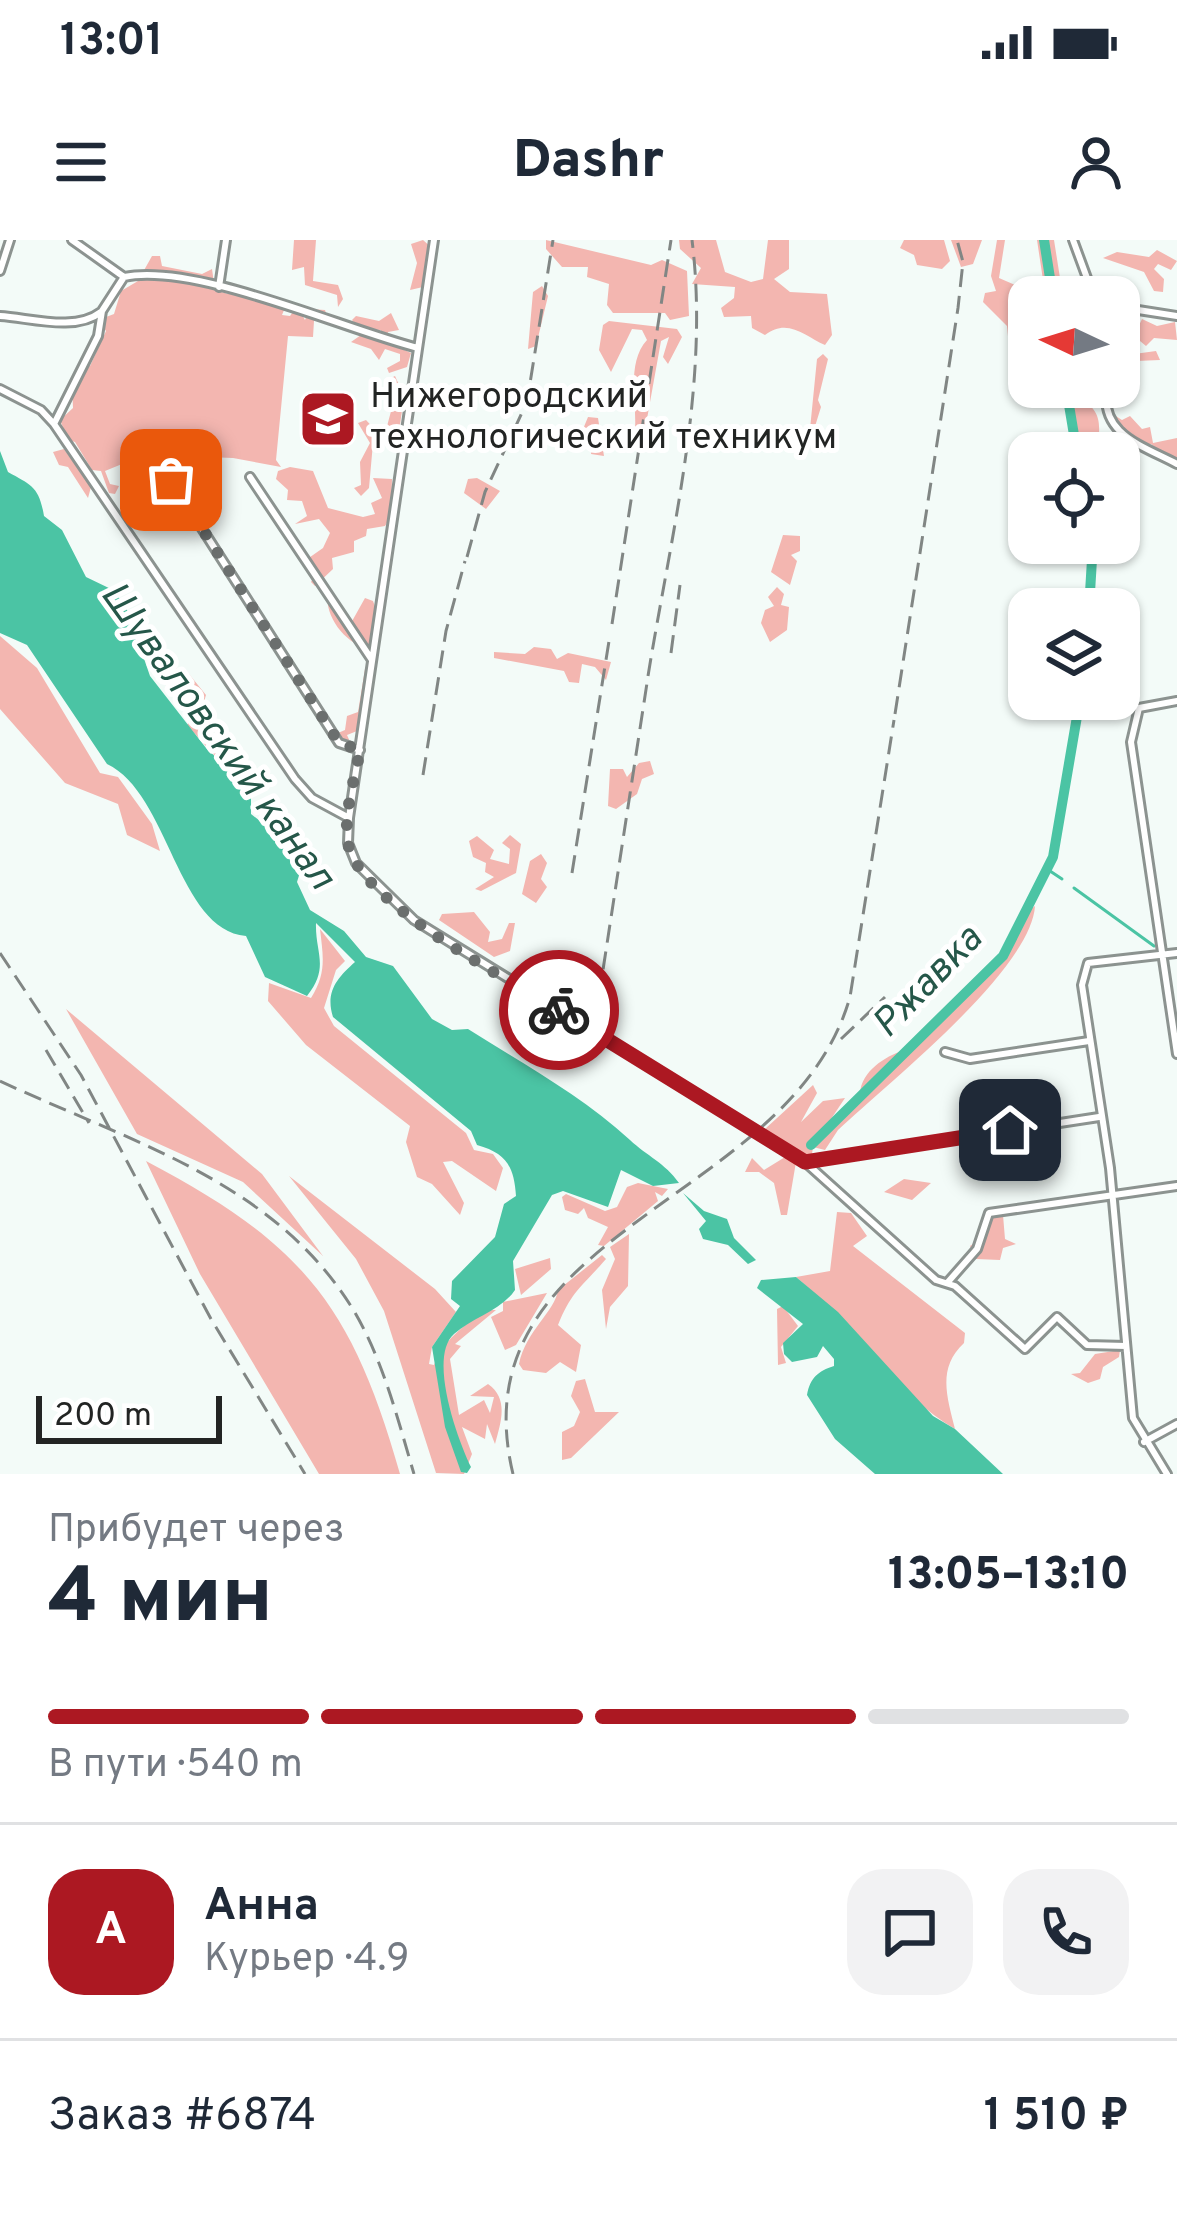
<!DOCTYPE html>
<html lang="ru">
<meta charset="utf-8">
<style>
body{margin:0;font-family:Overpass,sans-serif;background:#f2f2f3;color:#1f2937;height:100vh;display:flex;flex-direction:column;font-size:45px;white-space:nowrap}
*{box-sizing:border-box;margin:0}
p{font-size:39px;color:#747a83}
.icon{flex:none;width:66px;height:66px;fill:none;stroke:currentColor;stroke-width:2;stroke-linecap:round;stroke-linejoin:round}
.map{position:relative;height:1234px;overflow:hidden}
.drawer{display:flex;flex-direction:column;background:#fff;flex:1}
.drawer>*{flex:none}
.needle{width:78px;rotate:274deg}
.tools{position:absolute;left:1008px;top:36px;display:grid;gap:24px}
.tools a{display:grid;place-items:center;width:132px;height:132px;border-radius:24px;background:#fff;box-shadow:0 3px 9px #0004;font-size:60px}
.scale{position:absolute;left:36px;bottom:30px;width:186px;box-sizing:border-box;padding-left:12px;border:6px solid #222423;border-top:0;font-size:33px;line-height:42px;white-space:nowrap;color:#222423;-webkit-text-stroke:9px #fff;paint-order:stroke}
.pin{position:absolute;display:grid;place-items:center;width:102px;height:102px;color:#fff;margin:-51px;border-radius:24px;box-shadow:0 6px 18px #0006}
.courier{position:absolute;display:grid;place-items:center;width:120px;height:120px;margin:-60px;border:9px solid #ac1822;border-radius:50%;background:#fff;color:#222;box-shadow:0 3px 15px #0007}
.summary em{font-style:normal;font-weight:800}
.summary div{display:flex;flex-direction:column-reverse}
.summary{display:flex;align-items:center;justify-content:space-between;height:204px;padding:0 48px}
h1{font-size:78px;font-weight:800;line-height:90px}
.bar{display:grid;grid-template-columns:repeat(4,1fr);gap:18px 12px;align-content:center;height:144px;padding:0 48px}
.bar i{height:15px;border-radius:9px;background:#e0e1e3}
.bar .selected{background:#ac1822}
.bar p{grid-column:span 4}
.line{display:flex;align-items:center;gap:30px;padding:0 48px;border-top:3px solid #e0e1e3}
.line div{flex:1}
.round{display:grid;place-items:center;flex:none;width:126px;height:126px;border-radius:36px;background:#f2f2f3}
.status{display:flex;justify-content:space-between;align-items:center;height:84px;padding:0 60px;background:#fff;direction:ltr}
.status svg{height:33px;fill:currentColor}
header{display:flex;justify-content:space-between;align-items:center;height:156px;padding:0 48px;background:#fff;font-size:54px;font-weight:800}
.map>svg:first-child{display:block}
</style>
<div class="status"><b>13:01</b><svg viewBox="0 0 49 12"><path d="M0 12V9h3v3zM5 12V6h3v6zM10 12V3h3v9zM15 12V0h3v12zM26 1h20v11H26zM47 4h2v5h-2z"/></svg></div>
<header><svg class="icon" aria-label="menu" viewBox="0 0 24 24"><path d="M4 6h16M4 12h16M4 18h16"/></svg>Dashr<svg class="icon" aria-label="person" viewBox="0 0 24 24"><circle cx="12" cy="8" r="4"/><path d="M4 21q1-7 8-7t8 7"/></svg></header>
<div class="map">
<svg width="1177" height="1234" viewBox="0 0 1177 1234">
<rect width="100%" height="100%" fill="#f3fbf8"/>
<path fill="#f3b6b0" d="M294,0H316L313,41L338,45L343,59L338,67L337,55L305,45L304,27L292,30Z
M423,0L433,9L423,47L410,50L417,23L411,4Z
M546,0L651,25L662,20L687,31L689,76L670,80L665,73H613L607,65L609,44L587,37L588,27H562L546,9Z
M679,0H716L725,32L751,42L763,39L768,0H789V29L774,39L790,52L827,54L832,95L825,105C806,97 788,77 765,95L752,88L751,76L724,77L721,68L734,58L735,47L692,44L701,28L680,9Z
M904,0H944L950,21L942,29L917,25L914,15L900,8Z
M951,0H982L973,24L961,27Z
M997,0H1005L999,38L1022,48L1021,60L1029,63V100L1024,75L1012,90L1019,118L1014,158L1007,86L983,62L985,53L996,51L991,36Z
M1037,0H1054L1063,57L1045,53Z
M1157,10L1177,21L1171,30L1158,24L1154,29L1164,39L1163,52L1154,51L1144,32L1103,18L1117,12L1149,17Z
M152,16H160L162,26L202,34L212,29L215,50L228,54L232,49L269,64L279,58L287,63L282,75L290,76L297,66L305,80L309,69L325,70L327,76L314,81L313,97L288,96L276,220L281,227L233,218L123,214L122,224L105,231L110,244L119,246L115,254L109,253L101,231L92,230L75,202L68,200L60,180L73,168L72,145L81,141L82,127L90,126L106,91L98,80L114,74L121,51L138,41Z
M542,46L548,56L536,106L528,109L533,52Z
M391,73L399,90L388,92L386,102L411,113L407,127L389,133L387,128L400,121V114L385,109L379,120L371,109L351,102L361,95L378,100L381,90L359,89L352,80L356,76L379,81Z
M1142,79L1157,86L1175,82L1177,100L1154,98L1146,106L1134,96Z
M609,81L677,89L682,97L668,124L663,117L669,97L661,101L645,190H635C637,162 626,123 647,100L642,90L632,89L611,132L599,110L603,85Z
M1119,110L1127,115L1156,111L1160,120L1136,121L1133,130L1121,133Z
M823,114L828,119L818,160L821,167L808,209L817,119Z
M395,136L404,156L399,192L391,196L386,190L394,160L387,140Z
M1058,147H1074L1076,155C1105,173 1099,183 1098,213H1076L1067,163Z
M1111,173L1122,180L1130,176L1142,189L1150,187L1153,203L1177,198V224L1151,204H1137L1131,193L1109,186Z
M588,177L598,178L604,216L591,214L593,200L581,194Z
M366,180L379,194L373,203L369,248L361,256L354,248L361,245L360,222L370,203L358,183Z
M64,209L91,247L88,258L68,227L59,225L53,212Z
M290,227L313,231L328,268L363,277L375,274L371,263L382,258L373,238L392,239L391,276L385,286L367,289L366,296L354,301V312L332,318L333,329L315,346L311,342L316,332L303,322L323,308L330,293L319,279L295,284L307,276L302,261L287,260L288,250L276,239L278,231Z
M477,238L500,251L486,269L464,253L468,239Z
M783,295L800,296V311L791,315L797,321L790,345L771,332Z
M777,347L784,354L781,365L789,367L787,390L770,402L761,383L765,370L774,366L768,357Z
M328,351L351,383L365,358L373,361L377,372L370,409C346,405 323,376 328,351Z
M0,396L37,428L100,533L118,537L152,584L160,611L127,595L118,564L65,543L0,469Z
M534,407L551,409L557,419L568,413L611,422L606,440L595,427L582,424L579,443L569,442L564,431L494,418V412L525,414Z
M157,418L189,434L206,455L202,468L173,436L157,433L152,424Z
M365,429L368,433L357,491L347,495L351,504L343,502L338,493L345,490L347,476L358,472Z
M192,478L206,483C217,512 246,527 252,557L187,485Z
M650,521L654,534L642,539L637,554L616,569L608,566L610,529H623L627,537L639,523Z
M510,595L521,604L516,633L481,651L475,649L494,637L485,632L486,623L473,617L469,601L477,596L494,610L490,619L509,624L510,609L502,603Z
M541,614L547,623L541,639L547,647L536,663L522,654L530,621Z
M1035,666C1031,730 887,844 838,890L825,910L813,907L812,914L802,918L765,889L813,845L817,853L801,882L823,861L845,858L825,888L860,853C862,831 884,817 904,810L1004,720L1026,673Z
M474,672L490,692L488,702L502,699L509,683H515L510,711L494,717L439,680L442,674Z
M320,689L345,721L336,730L324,768L334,786L466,893L474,910L493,914L503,928L496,951L452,921L443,922L464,963L460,975L432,944L417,937L406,902L410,886L306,805L268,761L269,743L311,758C327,733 323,716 320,689Z
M66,769L262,934L323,1016L243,942L137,894Z
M790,914L796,922L787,975H781L774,943L759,932H745L752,918L764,930Z
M146,921C302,1003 352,1064 400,1234H319L200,1034Z
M289,936L435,1049L456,1072L432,1107L429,1124L434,1125C444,1099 463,1087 485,1070H496L455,1104L461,1106L450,1119L459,1175L484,1160L490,1173L494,1157L470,1156L488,1144C510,1159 500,1185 495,1204L487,1184L485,1199L462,1187L472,1214L464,1234L436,1233L384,1071L356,1019Z
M904,939L931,943L912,960L884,952Z
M638,943L668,949L662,956L655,952L658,961L604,1006L598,1005L608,987L588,978L584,968L578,974L565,970L562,957L566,954L605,971L617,967L627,947Z
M837,972L851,973L867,996L853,1006L965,1093L964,1103C937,1128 947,1157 955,1189C897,1156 850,1082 796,1037L830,1031Z
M995,973L1003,975L1005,999L1016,1004L1003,1008L1000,1020L976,1019L970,1006L982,998Z
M629,994L628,1046L610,1067L606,1089L602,1050L615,1019L610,1007Z
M602,1015L606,1019C582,1047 572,1050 558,1085L581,1105L576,1132L560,1122L546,1133L523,1130L519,1124C526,1090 555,1072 558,1050Z
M550,1018L551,1029L521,1055L515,1029Z
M547,1053L516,1105L505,1110L491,1077L503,1071V1062Z
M783,1066L798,1086L781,1107L786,1123L778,1125L777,1069Z
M1120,1110L1119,1117L1103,1127L1100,1139L1088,1143L1071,1134L1080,1133L1095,1114Z
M585,1139L595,1172H619L571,1218L562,1220V1192L574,1186L580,1172L571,1156L576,1141Z"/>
<path fill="#4bc4a4" d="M0,211L8,232C31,245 39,246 44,276L62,290L86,337L113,350L126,367L150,436L206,508L237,537L251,559V574L284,600L301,629L297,642L310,670L344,691L366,717L393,726L432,779L452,790L468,789C523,824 582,856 630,900C647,916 665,923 679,943L653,946L621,930L608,967L563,951L552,955L513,1021L515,1050C501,1071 473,1077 454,1094C428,1117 457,1198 471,1227L467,1233L461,1232L445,1187L432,1107L460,1066L451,1059L452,1041L495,997L504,964L516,956C514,926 506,913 477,905L471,891L333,777C325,752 337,738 355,722L316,683C315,713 330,727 307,756L265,737L246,696C177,690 169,553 107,524L27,405L0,393Z
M683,953L704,971L727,979L734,998L756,1020L748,1024L728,1005L703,999L699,989L706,981Z
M796,1037L838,1072L933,1176L955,1189L1003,1234H875L835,1199L807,1155C810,1138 818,1131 834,1126V1119L823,1106L817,1117L792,1122L784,1114L783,1103L803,1084L757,1048L761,1040Z"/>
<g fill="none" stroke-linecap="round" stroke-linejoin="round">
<path stroke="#4bc4a4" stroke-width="3" d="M1047,629L1062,639
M1074,648L1154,706"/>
<path stroke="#4bc4a4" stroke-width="10" d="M1044,0L1053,57
M1066,147L1077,213
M1089,369L1093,303
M811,905L1003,716L1053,617L1080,459"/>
<defs>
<path id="minor" d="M72,0L124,37
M434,0L349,578L348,603L356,623L414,680L805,922L936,1040L955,1046L1025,1109L1057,1077L1087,1105L1126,1106
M0,31L10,0
M219,47L226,0
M0,76C31,78 75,92 101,72
M0,149L41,170L54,184L295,539L312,558L349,578
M54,184L98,96L102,71L124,37C195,22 343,89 418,108
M250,237L372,420
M171,240L339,503L360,510
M1177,461L1139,468L1131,502L1177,814
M945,812L970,819L1089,801
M805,922L1099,877
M948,1042L977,1009L989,973L1177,946
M1144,1202L1177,1184
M1167,1234L1133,1178L1110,928L1082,745L1088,723L1177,713"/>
<path id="tertiary" d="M1073,0L1094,57
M1119,67L1177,76
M1107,147C1099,194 1141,205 1177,224"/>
</defs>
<use href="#minor" stroke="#8c9390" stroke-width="12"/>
<use href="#tertiary" stroke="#8c9390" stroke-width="12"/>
<use href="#minor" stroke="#fff" stroke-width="6"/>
<use href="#tertiary" stroke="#fff" stroke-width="6"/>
<path stroke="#818684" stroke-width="3" stroke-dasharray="18 9" stroke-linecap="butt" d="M467,317L485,252L527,162L553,0
M612,384L671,0
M671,413L680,345
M648,436C671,294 710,144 692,0
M895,474L958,68L963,22L957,0
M423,535L446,391L465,321
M572,633L609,401
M0,713L81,835L211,1079L305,1234
M599,756L647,443
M841,799L885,757
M46,810L89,883
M0,841C130,902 275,941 354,1071C383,1120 398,1180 414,1234
M513,1234C454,988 791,965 850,757L894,480"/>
</g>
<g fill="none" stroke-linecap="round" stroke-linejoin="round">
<path stroke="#6b6f6e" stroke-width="12" stroke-dasharray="0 21.6" d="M171,240L339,503L360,510C355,538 343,575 348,603C358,662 509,740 559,770"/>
<path stroke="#ac1822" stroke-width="15" d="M559,770L805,922L1010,890"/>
</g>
<defs>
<symbol id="university-square" viewBox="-11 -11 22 22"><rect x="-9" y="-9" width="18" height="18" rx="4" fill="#ac1822" stroke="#fff"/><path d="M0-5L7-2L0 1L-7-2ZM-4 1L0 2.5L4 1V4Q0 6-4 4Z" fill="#fff"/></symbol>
</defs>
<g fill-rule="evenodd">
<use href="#university-square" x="295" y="146" width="66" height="66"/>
</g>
<g text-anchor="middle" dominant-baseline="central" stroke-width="10" stroke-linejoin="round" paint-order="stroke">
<g font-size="36" fill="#222423" stroke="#fff" text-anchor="start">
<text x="370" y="158">Нижегородский<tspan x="370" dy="41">технологический техникум</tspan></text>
</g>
<g font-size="39" font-style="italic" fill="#255749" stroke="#fff">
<text transform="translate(216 497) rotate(54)">Шуваловский канал</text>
<text transform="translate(929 743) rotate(-46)">Ржавка</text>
</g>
</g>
</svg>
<div class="tools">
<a><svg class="needle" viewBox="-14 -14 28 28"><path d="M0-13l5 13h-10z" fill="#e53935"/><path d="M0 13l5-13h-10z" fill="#747a83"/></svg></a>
<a><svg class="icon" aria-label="locate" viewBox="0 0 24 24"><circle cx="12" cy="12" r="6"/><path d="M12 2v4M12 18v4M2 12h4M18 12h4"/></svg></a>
<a><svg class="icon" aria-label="layers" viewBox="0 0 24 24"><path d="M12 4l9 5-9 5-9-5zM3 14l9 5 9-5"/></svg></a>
</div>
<div class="scale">200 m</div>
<div class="pin" style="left:171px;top:240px;background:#ea580c"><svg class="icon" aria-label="bag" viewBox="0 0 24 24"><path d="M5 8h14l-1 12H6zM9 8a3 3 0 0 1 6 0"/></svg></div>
<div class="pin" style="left:1010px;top:890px;background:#1f2937"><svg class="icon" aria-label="home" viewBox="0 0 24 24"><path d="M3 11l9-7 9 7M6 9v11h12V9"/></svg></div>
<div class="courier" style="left:559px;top:770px"><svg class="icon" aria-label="bike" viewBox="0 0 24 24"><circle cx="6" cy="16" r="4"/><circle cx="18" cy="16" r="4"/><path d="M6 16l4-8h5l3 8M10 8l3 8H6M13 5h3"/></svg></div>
</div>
<section class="drawer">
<div class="summary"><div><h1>4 мин</h1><p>Прибудет через</p></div><em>13:05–13:10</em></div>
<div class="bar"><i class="selected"></i><i class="selected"></i><i class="selected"></i><i></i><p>В пути · 540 m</p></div>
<div class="line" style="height:216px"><b class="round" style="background:#ac1822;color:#fff">А</b><div><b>Анна</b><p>Курьер · 4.9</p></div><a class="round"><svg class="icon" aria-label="chat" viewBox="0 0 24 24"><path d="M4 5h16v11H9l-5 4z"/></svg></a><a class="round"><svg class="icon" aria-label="phone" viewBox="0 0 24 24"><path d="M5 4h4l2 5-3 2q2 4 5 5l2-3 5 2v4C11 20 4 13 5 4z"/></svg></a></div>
<div class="line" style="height:156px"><div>Заказ #6874</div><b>1 510 ₽</b></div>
</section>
